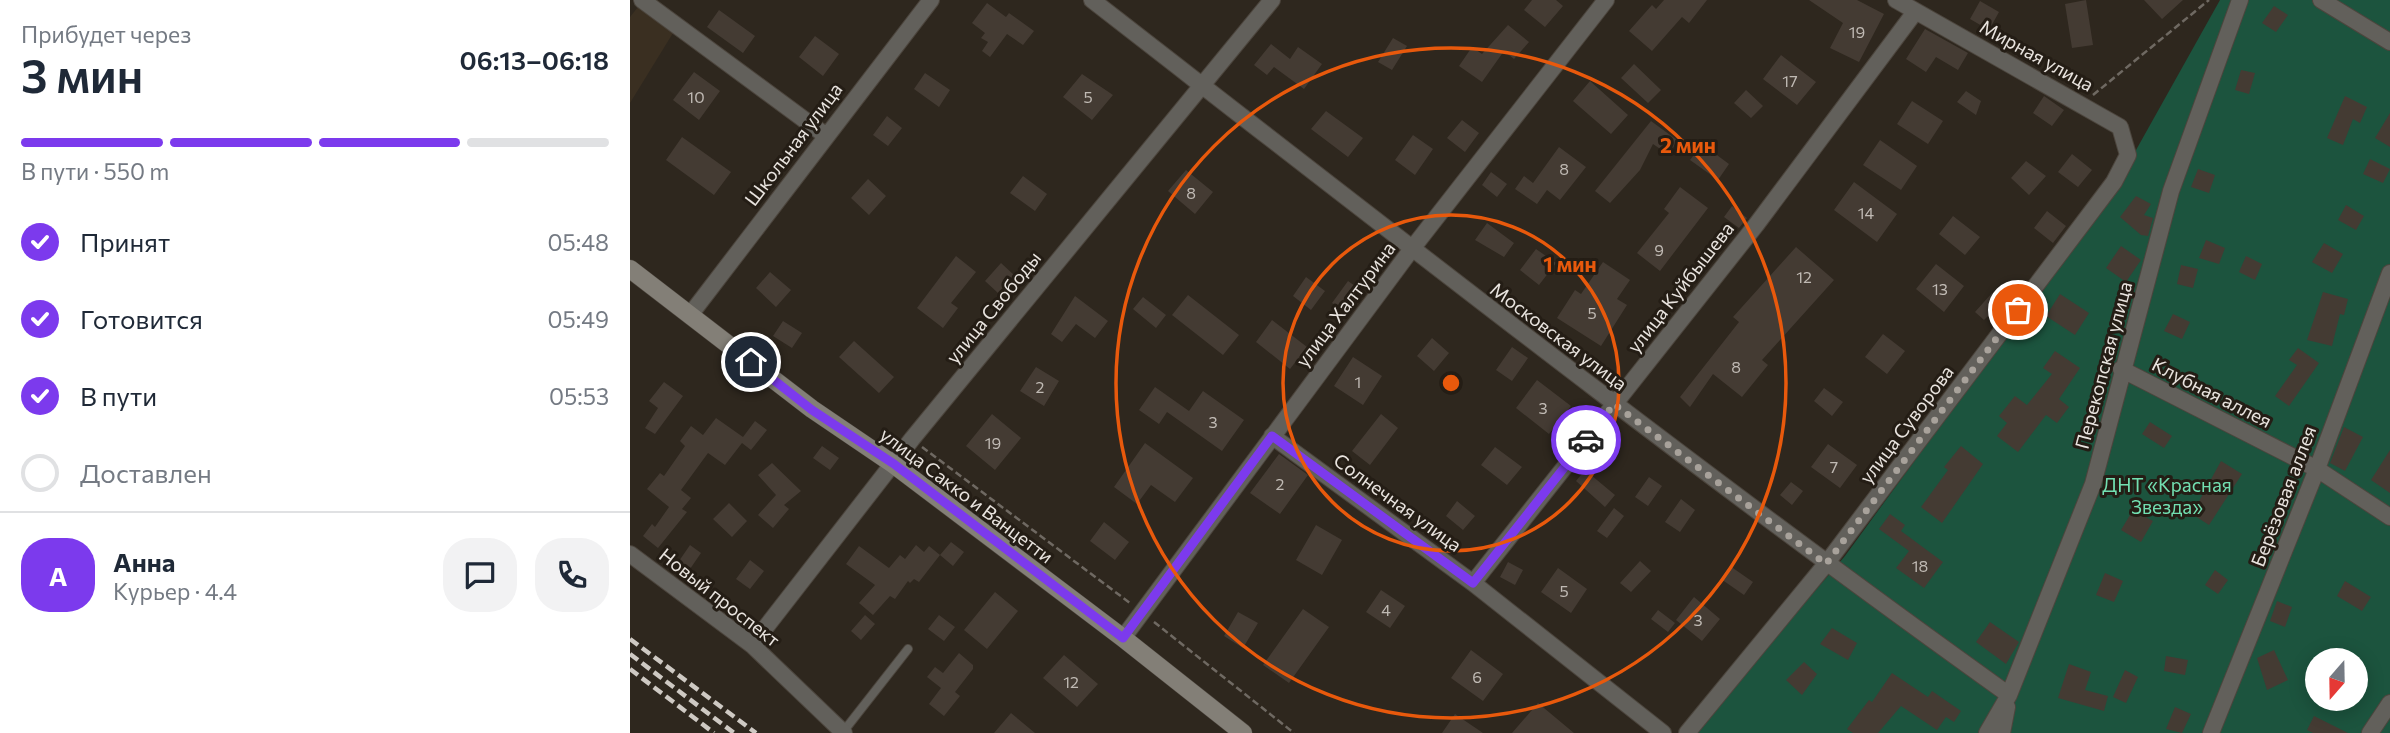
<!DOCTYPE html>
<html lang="ru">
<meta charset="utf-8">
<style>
body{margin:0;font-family:Commissioner,sans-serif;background:#f2f2f3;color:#1f2937;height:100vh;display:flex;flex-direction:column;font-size:26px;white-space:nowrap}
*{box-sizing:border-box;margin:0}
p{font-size:23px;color:#747a83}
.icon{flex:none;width:38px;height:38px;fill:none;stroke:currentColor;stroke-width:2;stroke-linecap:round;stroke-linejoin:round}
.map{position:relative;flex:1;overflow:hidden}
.panel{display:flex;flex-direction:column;background:#fff;width:630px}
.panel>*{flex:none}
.needle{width:46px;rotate:200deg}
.fabs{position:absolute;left:1675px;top:648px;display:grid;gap:14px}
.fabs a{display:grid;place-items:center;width:63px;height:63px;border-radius:50%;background:#fff;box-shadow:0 4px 18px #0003;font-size:35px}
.pin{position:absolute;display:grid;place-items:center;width:60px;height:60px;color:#fff;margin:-30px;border:4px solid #fff;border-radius:50%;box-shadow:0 2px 7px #0007}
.courier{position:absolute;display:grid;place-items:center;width:70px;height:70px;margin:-35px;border:5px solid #7c3aed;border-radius:50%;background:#fff;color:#222;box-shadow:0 2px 9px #0007}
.headline em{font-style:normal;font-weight:600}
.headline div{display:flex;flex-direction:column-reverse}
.headline{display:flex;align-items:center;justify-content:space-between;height:119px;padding:0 21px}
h1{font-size:46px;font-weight:600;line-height:52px}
.bar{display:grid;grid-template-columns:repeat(4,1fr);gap:10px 7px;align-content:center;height:84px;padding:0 21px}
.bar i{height:9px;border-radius:5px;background:#e0e1e3}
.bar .current{background:#7c3aed}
.bar p{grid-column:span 4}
.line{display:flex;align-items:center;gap:18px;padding:0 21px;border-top:2px solid #e0e1e3}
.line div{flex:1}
.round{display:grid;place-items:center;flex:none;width:74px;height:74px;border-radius:28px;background:#f2f2f3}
ol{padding:0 21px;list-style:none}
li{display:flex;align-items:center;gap:21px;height:77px}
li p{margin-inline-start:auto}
li .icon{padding:7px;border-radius:50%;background:#7c3aed;color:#fff;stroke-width:4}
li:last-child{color:#747a83}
li i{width:38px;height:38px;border:4px solid #e0e1e3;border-radius:50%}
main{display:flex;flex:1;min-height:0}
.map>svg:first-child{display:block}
</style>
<main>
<section class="panel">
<div class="headline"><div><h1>3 мин</h1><p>Прибудет через</p></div><em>06:13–06:18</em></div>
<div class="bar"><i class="current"></i><i class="current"></i><i class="current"></i><i></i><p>В пути · 550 m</p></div>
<ol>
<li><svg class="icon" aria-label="check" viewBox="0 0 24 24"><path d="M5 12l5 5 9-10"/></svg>Принят<p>05:48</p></li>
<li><svg class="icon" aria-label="check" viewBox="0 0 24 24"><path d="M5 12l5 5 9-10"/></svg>Готовится<p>05:49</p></li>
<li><svg class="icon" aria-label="check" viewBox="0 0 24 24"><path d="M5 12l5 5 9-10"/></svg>В пути<p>05:53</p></li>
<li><i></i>Доставлен</li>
</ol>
<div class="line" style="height:126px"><b class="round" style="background:#7c3aed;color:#fff">А</b><div><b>Анна</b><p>Курьер · 4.4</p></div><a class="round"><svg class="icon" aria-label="chat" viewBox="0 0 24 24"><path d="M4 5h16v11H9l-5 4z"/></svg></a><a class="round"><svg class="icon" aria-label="phone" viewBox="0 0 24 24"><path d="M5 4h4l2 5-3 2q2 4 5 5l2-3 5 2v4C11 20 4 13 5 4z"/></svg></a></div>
</section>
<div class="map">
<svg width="1760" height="733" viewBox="0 0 1760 733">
<rect width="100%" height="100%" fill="#2e271e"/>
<path fill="#3a2f21" d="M8,7L43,33L0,103V17Z"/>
<path fill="#1c543e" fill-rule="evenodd" d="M1590,0H1760V733H1063L1215,556L1487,184ZM1687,660H1726V698H1687Z"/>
<path fill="#443b33" d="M902,0H926L933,6L915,27L894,10Z
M1034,0H1077L1059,23L1052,17L1022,51L999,31L1022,5L1026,9Z
M1179,0H1227L1254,14L1229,62L1200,48L1213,23Z
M1456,0L1463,45L1442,48L1435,4Z
M1514,0H1553L1532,19Z
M1350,1L1369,12L1359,30L1340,19Z
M357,3L376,17L379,13L404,31L393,45L377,34L360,57L352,51L358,42L351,38L355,33L342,23Z
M1644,6L1658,15L1646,32L1632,23Z
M89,10L125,36L113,53L77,27Z
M878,25L899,42L884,59L874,51L852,82L829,66L842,47L852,54Z
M1295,29L1338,53L1328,70L1306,57L1296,72L1276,59Z
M185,36L209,54L193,76L169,57Z
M763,38L777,46L762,70L748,62Z
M641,44L660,59L668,47L692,64L674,89L644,67L637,75L624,65Z
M1151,55L1186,82L1167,105L1133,79Z
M1004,64L1031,90L1018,103L991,78Z
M1611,70L1625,73L1619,94L1605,90Z
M64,72L90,91L69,120L43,100Z
M295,73L320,90L309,107L284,89Z
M452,74L483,95L462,120L433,97Z
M960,81L998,115L981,134L943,101Z
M1116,90L1133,106L1121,118L1104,103Z
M1336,91L1351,101L1346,115L1327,102Z
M1414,96L1434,110L1422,126L1403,113Z
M1715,96L1737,107L1730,123L1723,119L1713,145L1697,138Z
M1282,101L1313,121L1298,144L1267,124Z
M696,111L733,138L718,157L681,129Z
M1760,113V147L1745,138Z
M257,116L272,128L258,146L243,135Z
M832,120L849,133L835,152L817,138Z
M1021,121L1047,140L1039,155L1023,144L1010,170L980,203L965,191Z
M783,135L803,149L785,175L765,160Z
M52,137L101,172L84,195L36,160Z
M1250,140L1287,166L1271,190L1233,165Z
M1072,144L1099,164L1088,180L1060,160Z
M929,147L956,167L930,200L917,190L907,204L885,189L894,176L903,183Z
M1442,154L1462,170L1448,187L1428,172Z
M1740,159L1760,169L1753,183L1733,174Z
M1396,161L1416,176L1399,195L1381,178Z
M1568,169L1585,175L1579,193L1561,187Z
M556,170L583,192L565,214L538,191Z
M861,172L877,184L867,197L852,185Z
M393,176L417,194L405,211L380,193Z
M238,179L256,196L239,215L221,198Z
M1224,182L1267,214L1247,242L1204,210Z
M1050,187L1078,208L1030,271L1007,253L1039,213L1034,209Z
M1506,196L1521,204L1514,215L1523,218L1518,236L1511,235L1490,217Z
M1716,205L1734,216L1726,230L1708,220Z
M1102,206L1117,218L1109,228L1094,217Z
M1417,211L1436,226L1423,243L1404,228Z
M1323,216L1350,237L1335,255L1309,234Z
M857,223L884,243L874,257L845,240Z
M1576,240L1595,248L1589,264L1569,258Z
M1694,243L1713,254L1702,273L1682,262Z
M1491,246L1511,260L1496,282L1476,268Z
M1166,247L1204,280L1132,360L1138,365L1112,397L1083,374L1060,407L1050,397L1109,322L1103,317Z
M906,249L926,263L909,285L890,270Z
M326,256L346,272L321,303L328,308L313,328L287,308Z
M1616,256L1632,264L1625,280L1609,272Z
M973,262L1000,280L987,299L997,305L971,346L927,318L945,290L951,294Z
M371,263L384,275L368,293L355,281Z
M1306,264L1334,286L1314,312L1286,289Z
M1551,265L1568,269L1563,288L1547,284Z
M140,272L161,290L146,307L126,288Z
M676,277L695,291L681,310L663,296Z
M718,281L728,288L712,310L702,303Z
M1693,292L1718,299L1714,315L1710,314L1702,346L1677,340Z
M1362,293L1372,302L1354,320L1345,312Z
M1430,294L1459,313L1445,335L1416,316Z
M558,295L609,335L593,355L542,315Z
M445,296L478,321L465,338L446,324L432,342L421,334Z
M513,297L536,315L526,328L503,309Z
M1543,314L1560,322L1552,339L1534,331Z
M642,320L677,347L660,369L626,342Z
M153,321L172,333L162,348L143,336Z
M1253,334L1275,351L1257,374L1235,357Z
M802,338L819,353L804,371L787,356Z
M224,341L264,377L249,393L209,357Z
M882,347L898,358L882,381L866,370Z
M1668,348L1689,363L1659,406L1645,396L1667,365L1659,360Z
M1425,351L1450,368L1429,399L1439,407L1427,423L1416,415L1388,452L1367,436L1377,423L1369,416L1385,396L1397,405L1422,374L1413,368Z
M723,357L752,376L733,405L704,386Z
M406,367L429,381L414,406L390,391Z
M907,380L941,406L919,434L886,408Z
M34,382L53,396L25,434L15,428L28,408L19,401Z
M525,387L559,411L573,391L614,420L592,451L537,412L529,424L509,410Z
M1194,388L1213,402L1202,416L1184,401Z
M362,414L391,438L365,470L336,446Z
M751,414L768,428L740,465L722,451Z
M86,418L113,437L125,421L137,430L121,450L112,443L95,465L78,453L51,490L61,498L52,509L57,512L28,548L13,536L22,524L25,527L39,507L17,489L30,473L34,476L55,446L50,441L61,426L73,435Z
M1520,422L1542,436L1534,448L1512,434Z
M1714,427L1733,437L1715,471L1700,463Z
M515,443L563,478L545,502L521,485L507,504L484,487Z
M1198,444L1227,465L1210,488L1181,467Z
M192,446L209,458L200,470L183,458Z
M1331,446L1353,464L1312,523L1291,507L1318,470L1314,467Z
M865,447L892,467L877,485L851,465Z
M1760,450V493L1741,480Z
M649,454L678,475L650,514L620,493Z
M1591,461L1612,474L1579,525L1562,514Z
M142,463L171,491L154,505L159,509L143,528L128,515L146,495L128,475Z
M955,470L985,495L975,507L946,481Z
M1019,477L1032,486L1018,506L1005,497Z
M1161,482L1173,491L1162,505L1150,495Z
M1051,499L1065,510L1050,532L1035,522Z
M827,501L845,516L833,530L816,516Z
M99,503L117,521L102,537L83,519Z
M984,508L994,516L977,538L967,531Z
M1503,510L1523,521L1511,542L1491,530Z
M1260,514L1275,525L1271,531L1313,562L1294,588L1266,568L1279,551L1249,529Z
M474,522L499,542L485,560L460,541Z
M686,525L712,540L692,575L666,560Z
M321,542L334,552L323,566L310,555Z
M60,545L71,553L60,569L49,561Z
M286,545L294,552L299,546L310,555L289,582L284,579L280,583L278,581L265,599L260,596L243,615L229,603L245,585L216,564L229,546L259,568L270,555L275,559Z
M120,560L134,571L120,589L106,579Z
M1010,561L1021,571L1001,592L990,583Z
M878,562L893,570L885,585L870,577Z
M1100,566L1123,582L1114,595L1091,579Z
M928,568L957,589L941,613L911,592Z
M1585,570L1598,580L1588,594L1575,585Z
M1475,573L1493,581L1484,602L1466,595Z
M1715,581L1741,597L1732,611L1707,596Z
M751,590L775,606L760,628L736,612Z
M365,592L388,611L357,649L334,630Z
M1064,597L1090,619L1072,641L1046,620Z
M1647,601L1662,607L1655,627L1640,621Z
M673,609L699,627L659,683L633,665Z
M1028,610L1045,623L1038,632L1021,619Z
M608,612L628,623L613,648L594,636Z
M235,615L245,624L231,640L221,631Z
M309,615L325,627L314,641L298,629Z
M1360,622L1389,642L1376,664L1346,642Z
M1202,628L1227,643L1218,660L1190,644Z
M841,650L873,674L853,701L821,678Z
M1644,650L1658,680L1637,690L1627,658Z
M329,653L343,665V669L325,692L330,696L314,716L299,704L311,688L297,677L305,667L313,673Z
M434,655L468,684L447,707L413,678Z
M1536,656L1558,660L1555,675L1534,671Z
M1174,662L1187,674L1172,695L1156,680Z
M1439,664L1461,672L1455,690L1478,696L1474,711L1428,698Z
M1495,670L1508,677L1496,703L1483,697Z
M1262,673L1298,697L1302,691L1331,711L1324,722L1316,717L1307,730L1271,706L1248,733H1223L1217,729L1239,700L1242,702Z
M908,703L944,733H882Z
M1545,707L1561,714L1552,733L1536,729Z
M381,713L405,733H364Z
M825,714L853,733H812Z
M1684,716L1718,733H1683L1677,730Z"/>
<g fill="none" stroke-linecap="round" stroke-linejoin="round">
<defs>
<path id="service" d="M213,732L278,649"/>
<path id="minor" d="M12,0L195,135
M462,0C765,235 1067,472 1379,695
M1691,0L1760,42
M60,315L301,0
M1491,369L1687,469L1760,517
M642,436L843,583L1033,733
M0,554L122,645L214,733
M843,583L1126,225L1285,12
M493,638L781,250L976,0
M122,645L282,439L642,0
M1057,733L1196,564L1484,182L1498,155L1490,127L1266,0
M1357,733L1379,695L1463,484L1541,191L1610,0
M1372,733L1377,707
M1581,733L1687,469L1760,273
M1740,733L1760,703"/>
<path id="secondary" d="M0,269L182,409L263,464L493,638L613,733"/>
</defs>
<use href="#service" stroke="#4c453d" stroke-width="10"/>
<use href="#minor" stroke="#4c453d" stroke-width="18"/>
<use href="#secondary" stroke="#4c453d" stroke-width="19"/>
<path stroke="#6f6962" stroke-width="2.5" stroke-dasharray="7 3.5" stroke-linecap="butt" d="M1463,95L1579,0
M292,447L500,603
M524,622L664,733"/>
<use href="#service" stroke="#62605b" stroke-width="8"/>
<use href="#minor" stroke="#62605b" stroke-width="16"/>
<use href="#secondary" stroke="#837f77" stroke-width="18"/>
<path stroke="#cec9c3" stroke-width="4.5" stroke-dasharray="10 5" stroke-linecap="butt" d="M0,639L126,733
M0,654L104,733
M0,669L84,733"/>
</g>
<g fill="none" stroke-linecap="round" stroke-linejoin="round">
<path stroke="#a8a29b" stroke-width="7" stroke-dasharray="0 12.6" d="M956,440L984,404L1196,564L1388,310"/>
<path stroke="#7c3aed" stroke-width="9" d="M121,362L182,410L264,464L493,638L642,436L843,583L956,440"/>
</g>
<g fill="none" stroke="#e8590c" stroke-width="3.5">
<circle cx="821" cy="383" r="168"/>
<circle cx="821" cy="383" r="335"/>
</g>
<g text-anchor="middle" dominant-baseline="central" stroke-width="6" stroke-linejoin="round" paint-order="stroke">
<g font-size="16" fill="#c0bab4">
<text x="1227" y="31">19</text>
<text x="1160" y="80">17</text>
<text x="66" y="96">10</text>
<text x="458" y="96">5</text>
<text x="934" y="168">8</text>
<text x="561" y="192">8</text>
<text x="1236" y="212">14</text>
<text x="1029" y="249">9</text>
<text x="1174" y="276">12</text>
<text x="1310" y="288">13</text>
<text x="962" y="312">5</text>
<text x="1106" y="366">8</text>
<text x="728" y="381">1</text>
<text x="410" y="386">2</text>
<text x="913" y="407">3</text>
<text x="583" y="421">3</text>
<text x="363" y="442">19</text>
<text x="1204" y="466">7</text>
<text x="650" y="483">2</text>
<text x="1290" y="565">18</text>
<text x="934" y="590">5</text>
<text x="756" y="609">4</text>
<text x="1068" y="619">3</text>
<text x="847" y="676">6</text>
<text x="441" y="681">12</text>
</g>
<g font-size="19" fill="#e9e4df" stroke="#241d15">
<text transform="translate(1407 55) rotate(29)">Мирная улица</text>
<text transform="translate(163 144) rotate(-53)">Школьная улица</text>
<text transform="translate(1050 287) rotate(-52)">улица Куйбышева</text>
<text transform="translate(715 304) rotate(-53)">улица Халтурина</text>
<text transform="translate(363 307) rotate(-51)">улица Свободы</text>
<text transform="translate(929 336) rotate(37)">Московская улица</text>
<text transform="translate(1473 365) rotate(-75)">Перекопская улица</text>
<text transform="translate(1582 392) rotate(27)">Клубная аллея</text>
<text transform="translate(1276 424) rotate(-53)">улица Суворова</text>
<text transform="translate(337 495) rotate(37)">улица Сакко и Ванцетти</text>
<text transform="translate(1653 496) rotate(-69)">Берёзовая аллея</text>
<text transform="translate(768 502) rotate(36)">Солнечная улица</text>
<text transform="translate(90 597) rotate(38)">Новый проспект</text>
</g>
<g font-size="19" fill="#72dfb1" stroke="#241d15">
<text x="1537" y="484">ДНТ «Красная<tspan x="1537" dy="22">Звезда»</tspan></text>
</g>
</g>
<circle cx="821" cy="383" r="10" fill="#e8590c" stroke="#241d15" stroke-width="3.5"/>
<g font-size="21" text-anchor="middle" font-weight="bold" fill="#e8590c" stroke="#241d15" stroke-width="6" stroke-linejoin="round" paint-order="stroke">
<text x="1058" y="153">2 мин</text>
<text x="940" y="272">1 мин</text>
</g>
</svg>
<div class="fabs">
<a><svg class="needle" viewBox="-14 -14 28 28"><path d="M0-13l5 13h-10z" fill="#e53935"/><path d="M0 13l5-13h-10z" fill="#747a83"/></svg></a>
</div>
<div class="pin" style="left:1388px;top:310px;background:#ea580c"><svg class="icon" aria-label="bag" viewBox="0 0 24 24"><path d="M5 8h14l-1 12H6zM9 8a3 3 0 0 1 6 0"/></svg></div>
<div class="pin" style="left:121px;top:362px;background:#1f2937"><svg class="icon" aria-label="home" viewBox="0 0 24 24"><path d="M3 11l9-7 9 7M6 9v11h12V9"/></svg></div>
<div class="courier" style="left:956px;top:440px"><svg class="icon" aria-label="car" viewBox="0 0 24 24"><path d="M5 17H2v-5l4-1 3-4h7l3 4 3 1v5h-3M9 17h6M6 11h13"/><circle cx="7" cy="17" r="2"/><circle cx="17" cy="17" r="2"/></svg></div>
</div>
</main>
